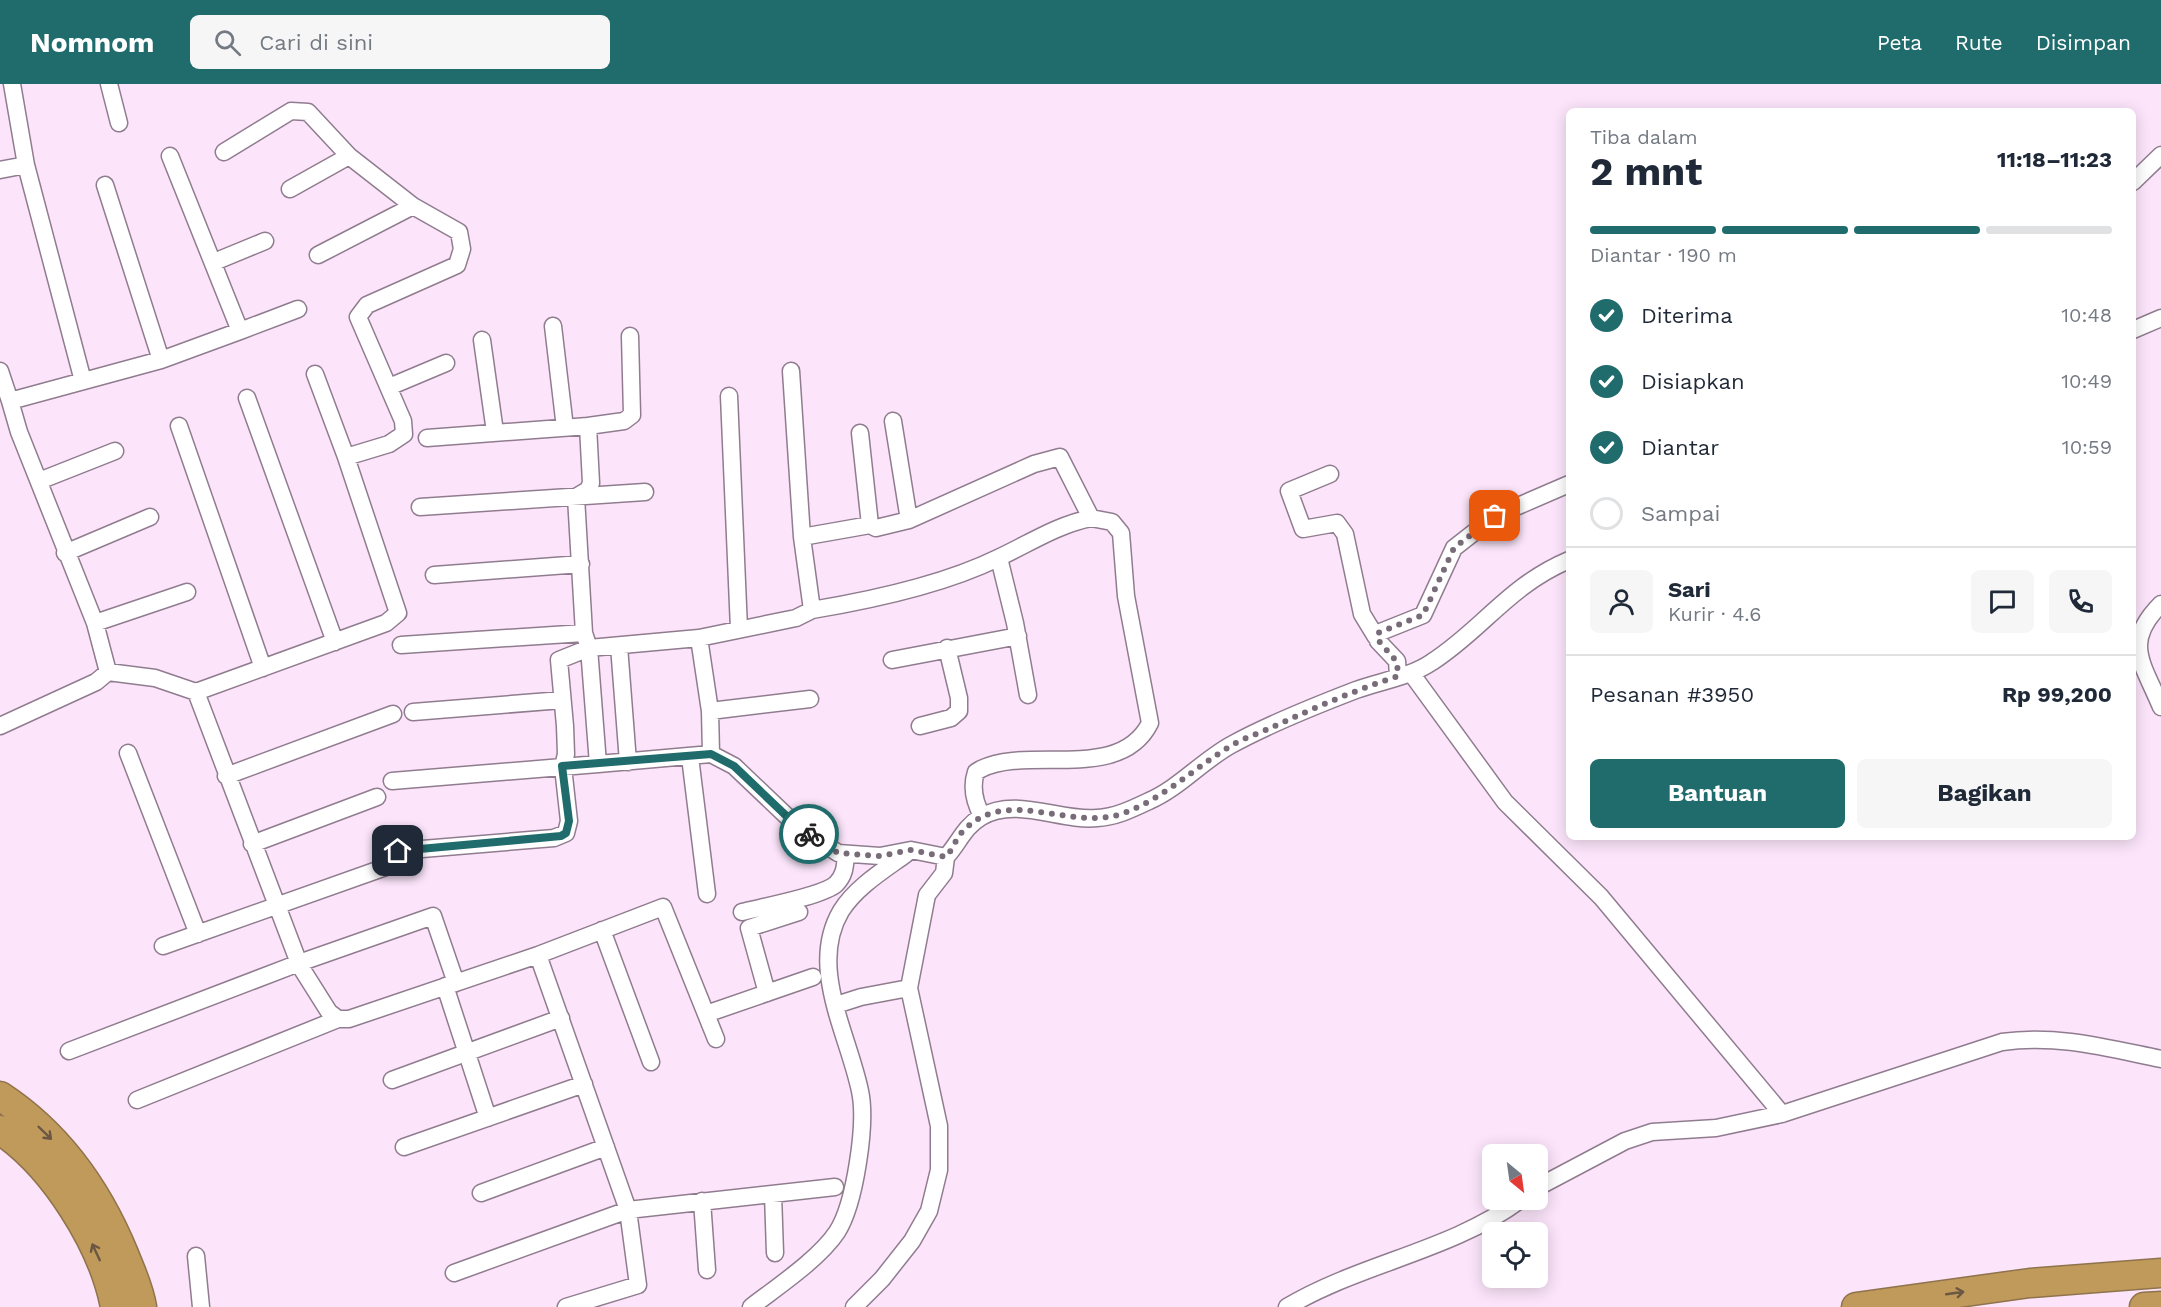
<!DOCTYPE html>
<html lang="id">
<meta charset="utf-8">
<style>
body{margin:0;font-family:"Work Sans",sans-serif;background:#f6f6f7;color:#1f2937;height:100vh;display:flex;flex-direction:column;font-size:22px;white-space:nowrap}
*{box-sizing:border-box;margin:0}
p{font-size:20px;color:#747a83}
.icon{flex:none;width:33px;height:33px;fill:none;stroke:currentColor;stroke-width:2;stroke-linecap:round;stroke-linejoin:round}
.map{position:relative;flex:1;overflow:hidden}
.sheet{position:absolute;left:1566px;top:24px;width:570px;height:732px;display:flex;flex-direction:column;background:#fff;border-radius:9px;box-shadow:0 3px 15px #0003}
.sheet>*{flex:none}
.needle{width:39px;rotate:151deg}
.tools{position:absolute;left:1482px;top:1060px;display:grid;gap:12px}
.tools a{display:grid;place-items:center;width:66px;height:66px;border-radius:9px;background:#fff;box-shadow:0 3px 15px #0003;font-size:30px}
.pin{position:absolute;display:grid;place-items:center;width:51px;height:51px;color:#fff;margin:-26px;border-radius:12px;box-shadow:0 3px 9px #0006}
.courier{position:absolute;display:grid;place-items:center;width:60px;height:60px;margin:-30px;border:4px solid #206c6c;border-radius:50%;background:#fff;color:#222;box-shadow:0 2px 8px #0007}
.head em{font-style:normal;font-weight:700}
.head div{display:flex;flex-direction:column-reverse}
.head{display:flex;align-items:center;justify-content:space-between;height:102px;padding:0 24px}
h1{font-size:39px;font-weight:700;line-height:45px}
.bar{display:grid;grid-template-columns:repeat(4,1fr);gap:9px 6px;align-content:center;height:72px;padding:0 24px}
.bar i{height:8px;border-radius:4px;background:#e0e1e3}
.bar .on{background:#206c6c}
.bar p{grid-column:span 4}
.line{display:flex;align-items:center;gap:15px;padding:0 24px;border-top:2px solid #e0e1e3}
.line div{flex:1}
.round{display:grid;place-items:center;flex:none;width:63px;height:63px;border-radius:9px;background:#f6f6f7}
ol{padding:0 24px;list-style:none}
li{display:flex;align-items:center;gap:18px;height:66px}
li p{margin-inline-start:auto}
li .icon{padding:6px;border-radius:50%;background:#206c6c;color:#fff;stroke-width:4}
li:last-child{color:#747a83}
li i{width:33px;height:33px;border:3px solid #e0e1e3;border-radius:50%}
.button{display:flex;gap:12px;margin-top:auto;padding:12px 24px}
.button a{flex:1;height:69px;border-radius:9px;background:#206c6c;color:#fff;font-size:24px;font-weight:700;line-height:69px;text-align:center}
.button a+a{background:#f6f6f7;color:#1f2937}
header{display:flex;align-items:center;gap:36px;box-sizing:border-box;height:84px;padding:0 30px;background:#206c6c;color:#fff}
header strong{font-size:28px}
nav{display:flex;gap:33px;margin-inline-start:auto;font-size:21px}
.search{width:420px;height:54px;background:#f6f6f7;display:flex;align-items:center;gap:15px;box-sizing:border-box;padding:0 21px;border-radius:9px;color:#747a83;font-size:22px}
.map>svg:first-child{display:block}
</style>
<header>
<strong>Nomnom</strong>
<div class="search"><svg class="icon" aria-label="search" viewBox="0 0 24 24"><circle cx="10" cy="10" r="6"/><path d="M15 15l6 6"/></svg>Cari di sini</div>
<nav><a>Peta</a><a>Rute</a><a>Disimpan</a></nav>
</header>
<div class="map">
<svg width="2161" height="1223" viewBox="0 0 2161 1223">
<rect width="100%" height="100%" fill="#fce5fb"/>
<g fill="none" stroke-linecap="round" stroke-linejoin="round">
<defs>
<path id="minor" d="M12,0L26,81L83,297
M109,0L119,39
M0,86L26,81
M2133,98L2161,71
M105,101L161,276
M290,105L349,72
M318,171L413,122
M214,178L265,157
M553,242L565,344
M2133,246L2161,234
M240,247L298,225
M482,256L495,348
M0,287L10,317
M791,287L802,453L812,526
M315,290L346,373
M389,303L446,279
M729,312L739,545
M247,314L335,558
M179,342L263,584
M588,342L624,337L632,331L630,252
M860,349L870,441
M427,354L588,342L591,399L588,406L576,413L584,549L589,564L598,680L711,670L734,682L797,742L838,769L880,772L911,766L946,773C959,759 964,743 981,733C1016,712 1061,738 1097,734C1116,733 1132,725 1149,717C1179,704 1202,677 1231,661C1267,641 1317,621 1356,606C1381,597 1410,593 1432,578C1483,545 1508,502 1569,476
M1330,390L1289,407L1303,445L1337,439L1345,450L1362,530L1376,553
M39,397L115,367
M420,423L645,408
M802,453L870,441L876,444L909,436L893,337
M65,469L150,433
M999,474L1015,539L1028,611
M434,491L581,480
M2161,520C2122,559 2143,579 2161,623
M95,539L187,508
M401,561L584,549
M619,562L628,678
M892,576L1018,552
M108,588L155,594L196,608L386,539L398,529L346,373L389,360L404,350L403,337L358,233L367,221L457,181L462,165L459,148L413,122L349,72L308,28L291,27L224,68
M1411,589L1505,718L1601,813L1782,1030
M1398,592L1397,577L1378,557V549L1423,531L1454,464L1495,432L1569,400
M196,608L300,882L329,928L338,935H349L538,871L663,823L716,955
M710,627L810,615
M413,628L562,616
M0,642L96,598L108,588L95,539L19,348L10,317L161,276L240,247L170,72
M920,642L951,634L959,627V614L947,564
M128,669L198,850
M711,670L710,627L699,554L796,534L812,526C872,516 943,501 998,474C1030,459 1057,441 1091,434L1060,373L1034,380L909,436
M690,673L707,810
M226,692L393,630
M392,697L598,680
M982,732C975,719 971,703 976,688L981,685C1029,661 1120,699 1150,639L1126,512L1121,449L1112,438L1091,434
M252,760L377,713
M398,767L554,754L566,749L569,737L563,683L566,670L565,642L559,576L589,564L699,554
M742,828C762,823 823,812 836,800C845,791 845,782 846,770
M602,846L651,978
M163,862L400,778
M538,871L628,1126L638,1201L566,1223
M445,902L488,1034
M767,909L749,844L799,828
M836,921L861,913L909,904
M706,930L813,893
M69,967L299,879L433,832L456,899
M392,996L561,934
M137,1016L338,935
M404,1063L584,1000
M1538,1103L1625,1057L1652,1048L1716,1044L1782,1030L2002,958C2057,950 2107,964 2161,975
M481,1109L606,1063
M773,1110L775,1169
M702,1117L707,1186
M196,1172L201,1223
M454,1189L628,1126L835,1103
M751,1223C777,1203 819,1175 837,1148C855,1120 867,1039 860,1007C848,949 808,883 841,827C856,803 884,786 906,770
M854,1223L882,1195L912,1157L929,1127L939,1086V1042L909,904L927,811L944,789L946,773
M1287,1223C1361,1179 1451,1167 1520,1116"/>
<path id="motorway" d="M0,1012C58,1050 98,1107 124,1170C131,1188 139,1204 142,1223
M0,1046C53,1081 103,1160 115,1223
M1856,1223L2030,1199L2161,1189
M2144,1223L2161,1222"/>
</defs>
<use href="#minor" stroke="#907c8f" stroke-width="19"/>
<use href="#motorway" stroke="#8f734c" stroke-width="31"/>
<use href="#minor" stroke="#fff" stroke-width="16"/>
<use href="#motorway" stroke="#c09a5a" stroke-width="28"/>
</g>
<defs><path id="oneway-shaft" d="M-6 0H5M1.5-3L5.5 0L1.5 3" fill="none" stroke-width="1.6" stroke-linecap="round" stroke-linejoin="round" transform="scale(1.5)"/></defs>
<g stroke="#6b5743">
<use href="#oneway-shaft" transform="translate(45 1049) rotate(44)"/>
<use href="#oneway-shaft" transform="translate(96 1168) rotate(-115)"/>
<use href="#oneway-shaft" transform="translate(1955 1209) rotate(-8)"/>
</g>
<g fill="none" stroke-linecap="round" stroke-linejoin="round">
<path stroke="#796c79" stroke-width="6" stroke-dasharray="0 10.8" d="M809,750L838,769L880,772L911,766L946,773C953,765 956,754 964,746C1007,702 1069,747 1121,730C1162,716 1193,685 1229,663C1243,654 1260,649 1275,642C1316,623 1356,606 1398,592L1397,578L1378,556V549L1423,531L1454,464L1495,432"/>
<path stroke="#206c6c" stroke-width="8" d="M398,767L561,752L566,749L569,737L562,682L711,670L734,682L797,742L809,750"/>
</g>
</svg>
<div class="tools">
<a><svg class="needle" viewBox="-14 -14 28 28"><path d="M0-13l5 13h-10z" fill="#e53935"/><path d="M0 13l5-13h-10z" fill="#747a83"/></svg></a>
<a><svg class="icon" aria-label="locate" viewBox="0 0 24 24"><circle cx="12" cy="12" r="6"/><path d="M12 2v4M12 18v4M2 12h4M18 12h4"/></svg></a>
</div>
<div class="pin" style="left:1495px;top:432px;background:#ea580c"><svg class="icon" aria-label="bag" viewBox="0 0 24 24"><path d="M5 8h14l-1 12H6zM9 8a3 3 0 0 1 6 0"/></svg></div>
<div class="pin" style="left:398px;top:767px;background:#1f2937"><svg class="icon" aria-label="home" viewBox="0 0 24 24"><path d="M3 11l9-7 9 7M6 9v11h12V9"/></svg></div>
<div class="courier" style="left:809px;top:750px"><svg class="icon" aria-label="bike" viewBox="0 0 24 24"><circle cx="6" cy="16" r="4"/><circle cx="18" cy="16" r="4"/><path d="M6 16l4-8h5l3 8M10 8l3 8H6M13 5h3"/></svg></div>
<section class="sheet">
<div class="head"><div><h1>2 mnt</h1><p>Tiba dalam</p></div><em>11:18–11:23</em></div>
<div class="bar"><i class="on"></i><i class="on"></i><i class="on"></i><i></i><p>Diantar · 190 m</p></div>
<ol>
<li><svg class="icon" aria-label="check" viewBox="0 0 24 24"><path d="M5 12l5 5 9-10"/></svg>Diterima<p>10:48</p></li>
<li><svg class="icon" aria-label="check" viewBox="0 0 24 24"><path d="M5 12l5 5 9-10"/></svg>Disiapkan<p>10:49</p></li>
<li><svg class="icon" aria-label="check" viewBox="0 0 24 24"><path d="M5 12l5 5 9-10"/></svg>Diantar<p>10:59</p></li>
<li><i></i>Sampai</li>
</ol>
<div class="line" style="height:108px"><a class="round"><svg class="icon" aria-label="person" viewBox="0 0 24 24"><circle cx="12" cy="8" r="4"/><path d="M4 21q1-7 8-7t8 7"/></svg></a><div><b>Sari</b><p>Kurir · 4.6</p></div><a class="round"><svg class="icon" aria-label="chat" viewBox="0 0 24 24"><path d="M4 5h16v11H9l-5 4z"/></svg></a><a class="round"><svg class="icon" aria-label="phone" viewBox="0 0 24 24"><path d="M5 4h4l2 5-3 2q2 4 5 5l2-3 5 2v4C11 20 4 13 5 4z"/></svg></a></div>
<div class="line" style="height:78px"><div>Pesanan #3950</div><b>Rp 99,200</b></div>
<div class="button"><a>Bantuan</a><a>Bagikan</a></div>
</section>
</div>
